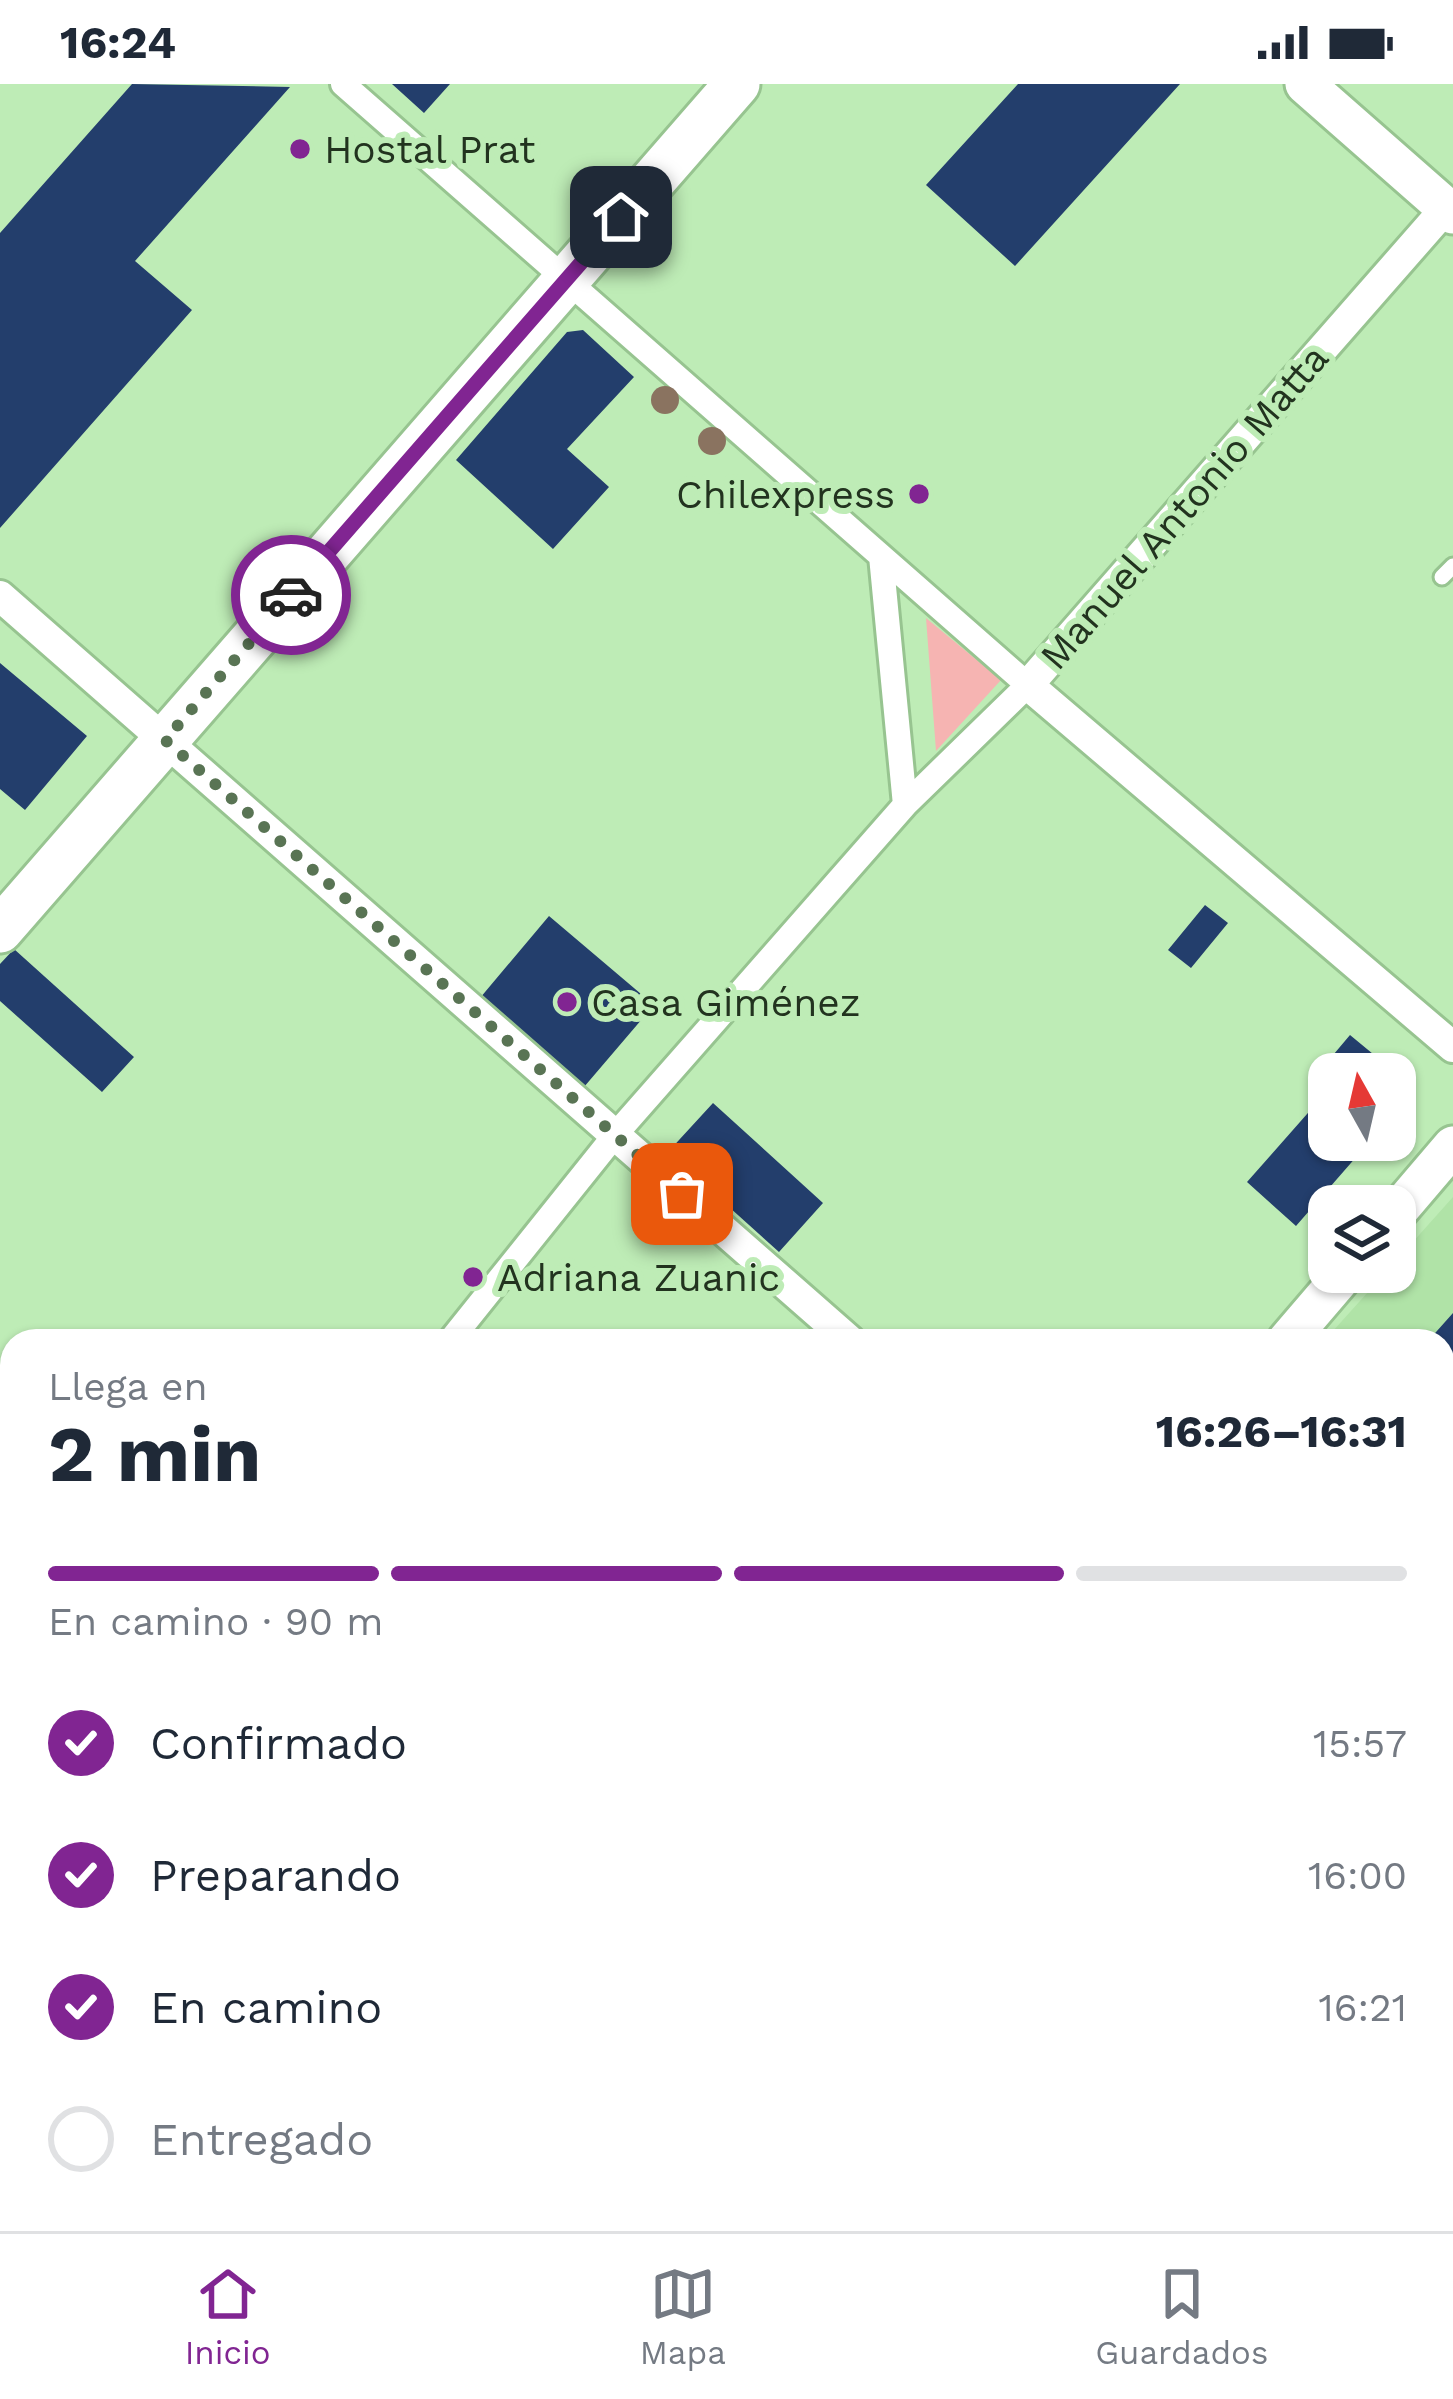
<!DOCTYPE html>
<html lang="es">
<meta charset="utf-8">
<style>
body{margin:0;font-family:"Work Sans",sans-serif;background:#f6f6f7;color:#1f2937;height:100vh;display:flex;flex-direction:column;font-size:45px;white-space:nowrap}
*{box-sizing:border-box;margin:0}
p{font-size:39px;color:#747a83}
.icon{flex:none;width:66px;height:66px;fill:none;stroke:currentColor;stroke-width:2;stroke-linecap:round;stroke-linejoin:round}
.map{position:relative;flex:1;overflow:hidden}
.side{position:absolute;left:0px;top:1245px;width:1455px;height:903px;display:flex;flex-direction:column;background:#fff;border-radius:36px 36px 0 0;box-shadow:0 3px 9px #0004}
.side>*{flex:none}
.needle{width:78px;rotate:352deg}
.buttons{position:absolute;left:1308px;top:969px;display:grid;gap:24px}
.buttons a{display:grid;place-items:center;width:108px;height:108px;border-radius:24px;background:#fff;box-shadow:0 3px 9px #0004;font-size:60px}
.pin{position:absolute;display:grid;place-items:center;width:102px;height:102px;color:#fff;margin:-51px;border-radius:24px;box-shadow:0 6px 18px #0006}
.courier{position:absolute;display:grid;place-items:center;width:120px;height:120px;margin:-60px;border:9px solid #812592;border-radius:50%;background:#fff;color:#222;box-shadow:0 3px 15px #0007}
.headline em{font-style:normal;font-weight:700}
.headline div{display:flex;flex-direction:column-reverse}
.headline{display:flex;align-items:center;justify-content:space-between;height:204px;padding:0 48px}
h1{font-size:78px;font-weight:700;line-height:90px}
.bar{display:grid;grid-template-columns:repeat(4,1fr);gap:18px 12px;align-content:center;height:144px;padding:0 48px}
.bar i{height:15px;border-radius:9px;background:#e0e1e3}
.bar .current{background:#812592}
.bar p{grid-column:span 4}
ol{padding:0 48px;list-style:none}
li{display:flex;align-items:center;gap:36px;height:132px}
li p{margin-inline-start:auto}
li .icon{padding:12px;border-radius:50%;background:#812592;color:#fff;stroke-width:4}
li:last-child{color:#747a83}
li i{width:66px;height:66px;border:6px solid #e0e1e3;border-radius:50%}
.status{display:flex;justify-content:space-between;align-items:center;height:84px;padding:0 60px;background:#fff;direction:ltr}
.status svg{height:33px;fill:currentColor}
.menu{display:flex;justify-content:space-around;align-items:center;height:168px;border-top:3px solid #e0e1e3;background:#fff;font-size:33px;color:#747a83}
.menu a{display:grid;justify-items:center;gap:6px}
.menu .current{color:#812592}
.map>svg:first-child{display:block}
</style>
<div class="status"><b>16:24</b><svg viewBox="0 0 49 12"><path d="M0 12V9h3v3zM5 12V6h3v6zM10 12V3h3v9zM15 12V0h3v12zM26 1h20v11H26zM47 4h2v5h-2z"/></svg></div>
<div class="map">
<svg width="1453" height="2147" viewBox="0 0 1453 2147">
<rect width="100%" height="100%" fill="#beecb6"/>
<path fill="#b0e3a7" d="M1453,1113V1734L1443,1725V1257H1324L1386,1188H1395V1178Z"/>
<path fill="#f6b4b2" d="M926,534L1001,596L936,667Z
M12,1840V2068L0,2058V1854Z"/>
<path fill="#233e6c" d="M132,0L290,3L135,177L192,226L0,444V149Z
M392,0H450L424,29Z
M1018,0H1180L1015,182L926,101Z
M583,246L634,293L567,365L609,403L553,465L456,376L567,248Z
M0,579L87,652L25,726L0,705Z
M1205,821L1228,839L1191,884L1168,866Z
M549,832L654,921L584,1003L480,914Z
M14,865L134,973L102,1008L0,917V880Z
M1350,951L1413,1003L1395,1024V990H1329V1010L1312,996Z
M1322,1013L1329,1019V1056H1371L1296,1142L1247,1098Z
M713,1019L823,1119L779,1168L668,1068Z
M1453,1229V1275L1443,1267V1257H1428Z
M1443,1622L1453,1631V1706L1446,1715Z
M1443,1831L1453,1840V2110L1443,2126Z
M192,2136H467L457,2147H182Z
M602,2136H830L843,2147H592Z
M1292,2136H1436L1429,2147H1304Z"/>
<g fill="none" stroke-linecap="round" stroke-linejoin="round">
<defs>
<path id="service" d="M1442,493L1453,482"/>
<path id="pedestrian" d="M343,0L1028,601L905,721L615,1051L450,1257
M881,472L905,721
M0,1797L12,1783
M148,2147L157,2136"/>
<path id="minor" d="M1446,124L1028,601L1453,963
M0,512L850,1257
M0,1331L12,1342
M1443,1776L1453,1785
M936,2136L949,2147"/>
<path id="tertiary" d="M1305,0L1453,130
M1395,1130L1453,1062
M1287,1257L1346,1188
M0,2126L25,2147
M533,2147L543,2136"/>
<path id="secondary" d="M0,846L737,0"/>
</defs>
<use href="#service" stroke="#97c490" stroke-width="21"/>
<use href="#pedestrian" stroke="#97c490" stroke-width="30"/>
<use href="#minor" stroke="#97c490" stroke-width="36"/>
<use href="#tertiary" stroke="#97c490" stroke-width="45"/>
<use href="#secondary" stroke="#97c490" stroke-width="51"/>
<use href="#service" stroke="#fff" stroke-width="15"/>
<use href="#pedestrian" stroke="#fff" stroke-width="24"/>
<use href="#minor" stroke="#fff" stroke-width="30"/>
<use href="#tertiary" stroke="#fff" stroke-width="39"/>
<use href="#secondary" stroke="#fff" stroke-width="45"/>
</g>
<g fill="#8a7360">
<circle cx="665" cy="316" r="14"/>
<circle cx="712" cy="357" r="14"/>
</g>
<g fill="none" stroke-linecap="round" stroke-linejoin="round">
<path stroke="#597454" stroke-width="12" stroke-dasharray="0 21.6" d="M291,511L165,656L682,1110"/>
<path stroke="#812592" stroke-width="15" d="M291,511L621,133"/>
</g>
<g fill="#812592" stroke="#beecb6" stroke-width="4.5">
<circle cx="300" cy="65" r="12"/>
<circle cx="919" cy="410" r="12"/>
<circle cx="567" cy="918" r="12"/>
<circle cx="473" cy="1193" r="12"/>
</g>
<g text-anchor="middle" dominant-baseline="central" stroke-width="12" stroke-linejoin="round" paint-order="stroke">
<g font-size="39" fill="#22331f" stroke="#beecb6" text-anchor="start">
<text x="324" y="65">Hostal Prat</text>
<text x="895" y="410" text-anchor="end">Chilexpress</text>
<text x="591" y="918">Casa Giménez</text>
<text x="497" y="1193">Adriana Zuanic</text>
</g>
<g font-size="39" fill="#22331f" stroke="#beecb6">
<text transform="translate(1184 423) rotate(-49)">Manuel Antonio Matta</text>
</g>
</g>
</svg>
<div class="buttons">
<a><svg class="needle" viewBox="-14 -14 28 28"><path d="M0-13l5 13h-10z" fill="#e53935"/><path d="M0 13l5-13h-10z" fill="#747a83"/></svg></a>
<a><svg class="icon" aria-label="layers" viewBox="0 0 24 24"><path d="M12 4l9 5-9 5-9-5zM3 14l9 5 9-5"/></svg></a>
</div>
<div class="pin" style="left:682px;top:1110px;background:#ea580c"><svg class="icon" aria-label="bag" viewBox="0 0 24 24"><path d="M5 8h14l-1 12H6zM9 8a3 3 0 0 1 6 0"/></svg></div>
<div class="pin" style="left:621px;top:133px;background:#1f2937"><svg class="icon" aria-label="home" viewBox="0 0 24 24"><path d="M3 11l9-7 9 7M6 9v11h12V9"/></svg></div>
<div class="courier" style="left:291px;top:511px"><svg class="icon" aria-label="car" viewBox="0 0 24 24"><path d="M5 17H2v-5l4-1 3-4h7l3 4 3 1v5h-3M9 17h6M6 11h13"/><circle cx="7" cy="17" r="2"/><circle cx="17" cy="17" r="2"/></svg></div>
<section class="side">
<div class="headline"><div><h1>2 min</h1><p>Llega en</p></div><em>16:26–16:31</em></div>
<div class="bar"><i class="current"></i><i class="current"></i><i class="current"></i><i></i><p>En camino · 90 m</p></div>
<ol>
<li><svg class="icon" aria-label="check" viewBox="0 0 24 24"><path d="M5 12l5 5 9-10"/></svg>Confirmado<p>15:57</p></li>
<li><svg class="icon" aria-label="check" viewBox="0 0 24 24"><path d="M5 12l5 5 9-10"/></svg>Preparando<p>16:00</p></li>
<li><svg class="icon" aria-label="check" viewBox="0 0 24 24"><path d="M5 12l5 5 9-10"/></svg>En camino<p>16:21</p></li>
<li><i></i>Entregado</li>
</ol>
</section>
</div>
<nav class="menu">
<a class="current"><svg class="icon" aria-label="home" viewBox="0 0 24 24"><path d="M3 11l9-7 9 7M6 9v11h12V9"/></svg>Inicio</a>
<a><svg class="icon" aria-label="map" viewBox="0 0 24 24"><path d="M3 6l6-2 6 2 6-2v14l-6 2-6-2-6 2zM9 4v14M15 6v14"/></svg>Mapa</a>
<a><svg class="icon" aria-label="saved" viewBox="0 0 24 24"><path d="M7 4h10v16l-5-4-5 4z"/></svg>Guardados</a>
</nav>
